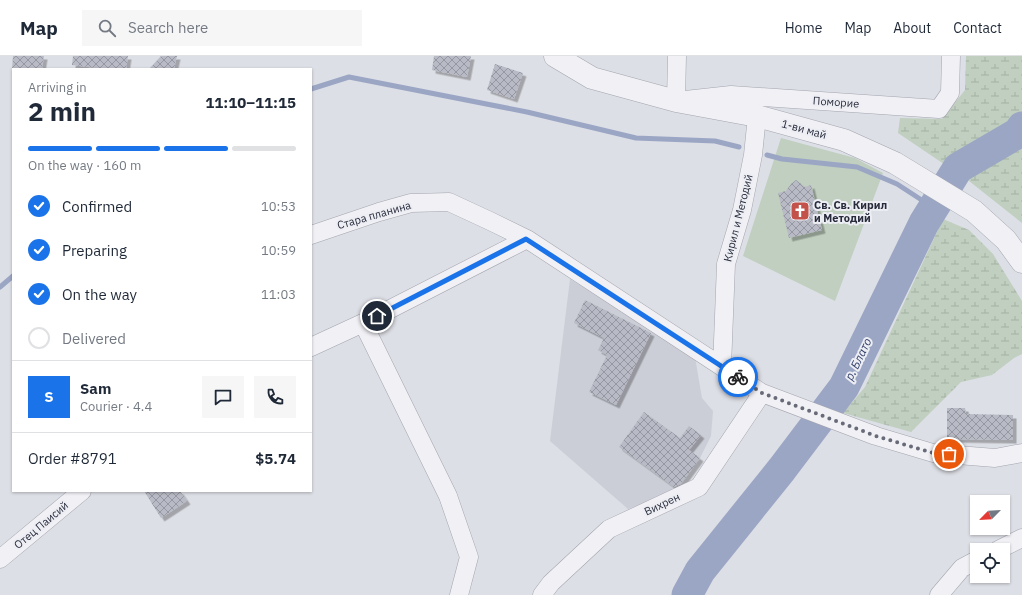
<!DOCTYPE html>
<meta charset="utf-8">
<style>
body{margin:0;font-family:"IBM Plex Sans",sans-serif;background:#f6f6f7;color:#1f2937;height:100vh;display:flex;flex-direction:column;font-size:15px;white-space:nowrap}
*{box-sizing:border-box;margin:0}
p{font-size:13px;color:#747a83}
.icon{flex:none;width:22px;height:22px;fill:none;stroke:currentColor;stroke-width:2;stroke-linecap:round;stroke-linejoin:round}
.map{position:relative;flex:1;overflow:hidden}
.side{position:absolute;left:12px;top:12px;width:300px;height:424px;display:flex;flex-direction:column;background:#fff;border-radius:0px;box-shadow:0 1px 3px #0004}
.side>*{flex:none}
.needle{width:26px;rotate:246deg}
.controls{position:absolute;left:970px;top:439px;display:grid;gap:8px}
.controls a{display:grid;place-items:center;width:40px;height:40px;border-radius:0px;background:#fff;box-shadow:0 1px 3px #0004;font-size:20px}
.pin{position:absolute;display:grid;place-items:center;width:34px;height:34px;color:#fff;margin:-17px;border:2px solid #fff;border-radius:50%;box-shadow:0 1px 4px #0007}
.courier{position:absolute;display:grid;place-items:center;width:40px;height:40px;margin:-20px;border:3px solid #1a73e8;border-radius:50%;background:#fff;color:#222;box-shadow:0 1px 5px #0007}
.overview em{font-style:normal;font-weight:700}
.overview div{display:flex;flex-direction:column-reverse}
.overview{display:flex;align-items:center;justify-content:space-between;height:68px;padding:0 16px}
h1{font-size:26px;font-weight:700;line-height:30px}
.bar{display:grid;grid-template-columns:repeat(4,1fr);gap:6px 4px;align-content:center;height:48px;padding:0 16px}
.bar i{height:5px;border-radius:3px;background:#e0e1e3}
.bar .active{background:#1a73e8}
.bar p{grid-column:span 4}
.line{display:flex;align-items:center;gap:10px;padding:0 16px;border-top:1px solid #e0e1e3}
.line div{flex:1}
.round{display:grid;place-items:center;flex:none;width:42px;height:42px;border-radius:0px;background:#f6f6f7}
ol{padding:0 16px;list-style:none}
li{display:flex;align-items:center;gap:12px;height:44px}
li p{margin-inline-start:auto}
li .icon{padding:4px;border-radius:50%;background:#1a73e8;color:#fff;stroke-width:4}
li:last-child{color:#747a83}
li i{width:22px;height:22px;border:2px solid #e0e1e3;border-radius:50%}
header{display:flex;align-items:center;gap:24px;box-sizing:border-box;height:56px;padding:0 20px;background:#fff;border-bottom:1px solid #e0e1e3}
header strong{font-size:19px}
nav{display:flex;gap:22px;margin-inline-start:auto;font-size:14px}
.search{width:280px;height:36px;background:#f6f6f7;display:flex;align-items:center;gap:10px;box-sizing:border-box;padding:0 14px;border-radius:0px;color:#747a83;font-size:15px}
.map>svg:first-child{display:block}
</style>
<header>
<strong>Map</strong>
<div class="search"><svg class="icon" aria-label="search" viewBox="0 0 24 24"><circle cx="10" cy="10" r="6"/><path d="M15 15l6 6"/></svg>Search here</div>
<nav><a>Home</a><a>Map</a><a>About</a><a>Contact</a></nav>
</header>
<div class="map">
<svg width="1022" height="539" viewBox="0 0 1022 539">
<defs>
<pattern id="wetland-marsh" width="20" height="14" patternUnits="userSpaceOnUse"><rect width="20" height="14" fill="#c0cfbf"/><path d="M1 5h8M5 5V1M11 12h8M15 12V8" fill="none" stroke="#a5b2a5"/></pattern>
<pattern id="building-cross-hatch" width="8" height="8" patternUnits="userSpaceOnUse"><rect width="8" height="8" fill="#b8bac5"/><path d="M0 0l8 8M0 8l8-8" fill="none" stroke="#9697a1"/></pattern>
<filter id="shadow"><feDropShadow dx="3.5" dy="3.5" stdDeviation="0" flood-color="#0004"/></filter>
</defs>
<rect width="100%" height="100%" fill="#dddfe6"/>
<path fill="#ccced7" d="M570,223L695,301L702,342L713,355L711,380L700,402L677,434L628,453L550,385Z"/>
<path fill="url(#wetland-marsh)" d="M966,0H1022V167L969,125L898,77L900,62L942,63L965,34Z
M943,163L969,174L993,198L1022,245V298L1014,302L992,319L961,326L911,376L843,357L865,331Z"/>
<path fill="#c0cfbf" d="M781,82L855,102L883,117L835,245L743,200Z"/>
<g fill="none" stroke-linecap="round" stroke-linejoin="round">
<path stroke="#9ba6c4" stroke-width="5" d="M311,33L349,21L527,56L636,82L715,85L739,91
M767,99L782,103L857,111L897,128L934,152
M0,231L13,220"/>
<path stroke="#9ba6c4" stroke-width="31" d="M687,539L700,515L782,413L844,331L924,167L958,112L1018,77L1022,71"/>
</g>
<path fill="url(#building-cross-hatch)" filter="url(#shadow)" d="M13,0H44L42,13H12Z
M73,0H128L126,13H105L72,9Z
M161,0H177L174,13H149Z
M434,0H471L467,21L432,14Z
M495,8L523,17L514,43L487,34Z
M796,124L805,131L811,129L822,174L789,182L778,137L786,135L791,128Z
M585,244L651,277L616,349L589,336L607,299L598,294L604,282L574,267Z
M947,352H965L966,358L1013,359V384L947,383Z
M644,356L680,382L689,370L701,379L689,394L700,402L681,428L674,431L619,391Z
M144,435H180L187,445L161,462Z"/>
<g fill="none" stroke-linecap="round" stroke-linejoin="round">
<defs>
<path id="minor" d="M677,0L676,45L731,39L939,53L950,37L951,0
M311,179L379,156L411,147L449,146L490,165L527,183L762,337L876,380L933,397L995,402L1022,397
M363,267L448,440L469,501L459,539
M311,291L363,267L527,183
M722,311L726,208L742,154L753,99L757,60
M998,494L1022,482
M0,503L82,435
M542,539L551,527L609,473L699,431L762,337
M939,539L962,512L977,504"/>
<path id="tertiary" d="M555,0L592,22L676,45L757,60L844,84L895,107L974,155L1006,184L1022,206"/>
</defs>
<use href="#minor" stroke="#a3a5af" stroke-width="19"/>
<use href="#tertiary" stroke="#a3a5af" stroke-width="23"/>
<use href="#minor" stroke="#f0f0f5" stroke-width="18"/>
<use href="#tertiary" stroke="#f0f0f5" stroke-width="22"/>
</g>
<g fill="none" stroke-linecap="round" stroke-linejoin="round">
<path stroke="#676a77" stroke-width="4" stroke-dasharray="0 7.2" d="M738,321L762,337L876,380L933,397L949,398"/>
<path stroke="#1a73e8" stroke-width="5" d="M377,260L526,183L738,321"/>
</g>
<defs>
<symbol id="church-square" viewBox="-11 -11 22 22"><rect x="-9" y="-9" width="18" height="18" rx="4" fill="#c3524a" stroke="#edeef4"/><path d="M-1.2-6h2.4v3.5h3.3v2.4h-3.3V6h-2.4V-.1h-3.3v-2.4h3.3Z" fill="#fff"/></symbol>
</defs>
<g fill-rule="evenodd">
<use href="#church-square" x="789" y="144" width="22" height="22"/>
</g>
<g text-anchor="middle" dominant-baseline="central" stroke-width="4" stroke-linejoin="round" paint-order="stroke">
<g font-size="11" fill="#282b3b" stroke="#edeef4">
<text transform="translate(836 46) rotate(4)">Поморие</text>
<text transform="translate(804 73) rotate(15)">1-ви май</text>
<text transform="translate(374 159) rotate(-16)">Стара планина</text>
<text transform="translate(738 162) rotate(-76)">Кирил и Методий</text>
<text transform="translate(662 448) rotate(-25)">Вихрен</text>
<text transform="translate(41 469) rotate(-40)">Отец Паисий</text>
</g>
<g font-size="11" font-weight="bold" fill="#282b3b" stroke="#edeef4" text-anchor="start">
<text x="814" y="149">Св. Св. Кирил<tspan x="814" dy="13">и Методий</tspan></text>
</g>
<g font-size="12" font-style="italic" fill="#35426c" stroke="#edeef4">
<text transform="translate(858 303) rotate(-64)">р. Блато</text>
</g>
</g>
</svg>
<div class="controls">
<a><svg class="needle" viewBox="-14 -14 28 28"><path d="M0-13l5 13h-10z" fill="#e53935"/><path d="M0 13l5-13h-10z" fill="#747a83"/></svg></a>
<a><svg class="icon" aria-label="locate" viewBox="0 0 24 24"><circle cx="12" cy="12" r="6"/><path d="M12 2v4M12 18v4M2 12h4M18 12h4"/></svg></a>
</div>
<div class="pin" style="left:949px;top:398px;background:#ea580c"><svg class="icon" aria-label="bag" viewBox="0 0 24 24"><path d="M5 8h14l-1 12H6zM9 8a3 3 0 0 1 6 0"/></svg></div>
<div class="pin" style="left:377px;top:260px;background:#1f2937"><svg class="icon" aria-label="home" viewBox="0 0 24 24"><path d="M3 11l9-7 9 7M6 9v11h12V9"/></svg></div>
<div class="courier" style="left:738px;top:321px"><svg class="icon" aria-label="bike" viewBox="0 0 24 24"><circle cx="6" cy="16" r="4"/><circle cx="18" cy="16" r="4"/><path d="M6 16l4-8h5l3 8M10 8l3 8H6M13 5h3"/></svg></div>
<section class="side">
<div class="overview"><div><h1>2 min</h1><p>Arriving in</p></div><em>11:10–11:15</em></div>
<div class="bar"><i class="active"></i><i class="active"></i><i class="active"></i><i></i><p>On the way · 160 m</p></div>
<ol>
<li><svg class="icon" aria-label="check" viewBox="0 0 24 24"><path d="M5 12l5 5 9-10"/></svg>Confirmed<p>10:53</p></li>
<li><svg class="icon" aria-label="check" viewBox="0 0 24 24"><path d="M5 12l5 5 9-10"/></svg>Preparing<p>10:59</p></li>
<li><svg class="icon" aria-label="check" viewBox="0 0 24 24"><path d="M5 12l5 5 9-10"/></svg>On the way<p>11:03</p></li>
<li><i></i>Delivered</li>
</ol>
<div class="line" style="height:72px"><b class="round" style="background:#1a73e8;color:#fff">S</b><div><b>Sam</b><p>Courier · 4.4</p></div><a class="round"><svg class="icon" aria-label="chat" viewBox="0 0 24 24"><path d="M4 5h16v11H9l-5 4z"/></svg></a><a class="round"><svg class="icon" aria-label="phone" viewBox="0 0 24 24"><path d="M5 4h4l2 5-3 2q2 4 5 5l2-3 5 2v4C11 20 4 13 5 4z"/></svg></a></div>
<div class="line" style="height:52px"><div>Order #8791</div><b>$5.74</b></div>
</section>
</div>
